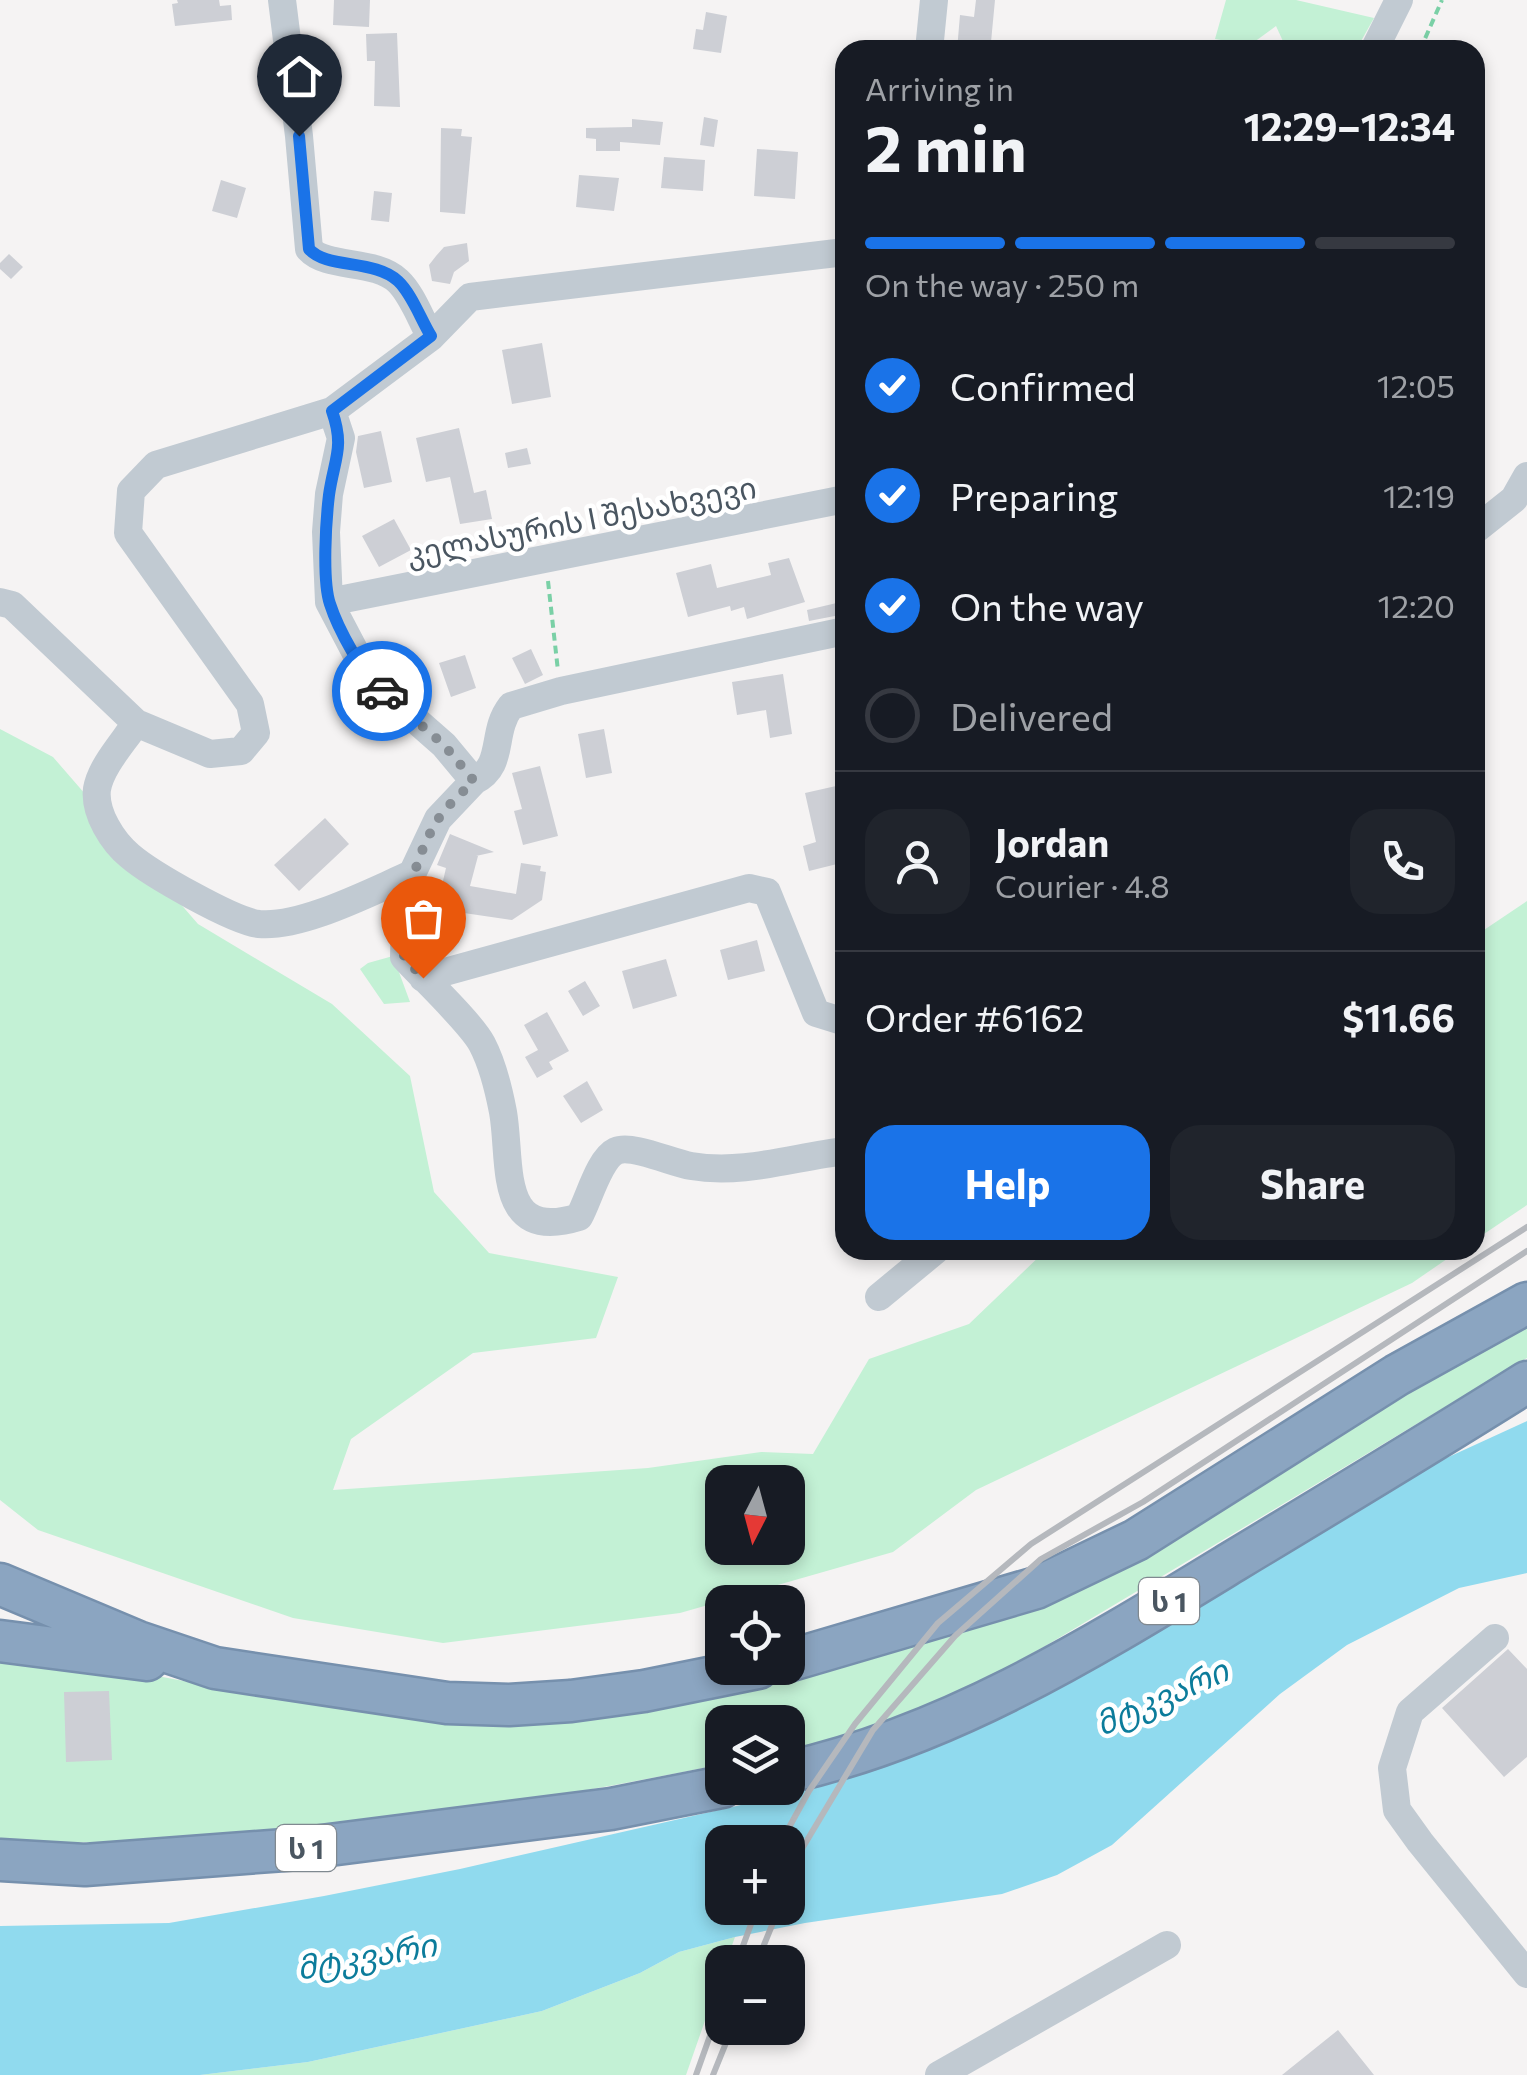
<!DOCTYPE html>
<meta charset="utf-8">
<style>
body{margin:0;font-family:Commissioner,"Noto Sans Georgian",sans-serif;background:#20242c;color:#f1f3f6;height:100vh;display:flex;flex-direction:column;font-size:38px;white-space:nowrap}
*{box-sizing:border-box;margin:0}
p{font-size:32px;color:#9ea1a6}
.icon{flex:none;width:55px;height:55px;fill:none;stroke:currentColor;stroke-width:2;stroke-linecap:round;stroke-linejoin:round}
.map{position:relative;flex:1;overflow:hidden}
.side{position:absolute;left:835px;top:40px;width:650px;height:1220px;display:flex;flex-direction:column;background:#171b24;border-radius:30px;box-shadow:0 5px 15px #0003}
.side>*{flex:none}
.needle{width:65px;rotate:186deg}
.buttons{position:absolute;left:705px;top:1465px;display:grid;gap:20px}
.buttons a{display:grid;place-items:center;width:100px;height:100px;border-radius:20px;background:#171b24;box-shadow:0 5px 15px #0003;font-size:50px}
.pin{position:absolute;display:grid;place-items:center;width:85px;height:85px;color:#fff;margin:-102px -42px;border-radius:50% 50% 50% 0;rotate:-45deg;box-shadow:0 0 10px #0007}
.pin .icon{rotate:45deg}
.courier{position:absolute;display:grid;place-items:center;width:100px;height:100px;margin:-50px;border:8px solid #1a73e8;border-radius:50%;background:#fff;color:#222;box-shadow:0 2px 12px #0007}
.summary em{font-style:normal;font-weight:700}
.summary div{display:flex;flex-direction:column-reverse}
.summary{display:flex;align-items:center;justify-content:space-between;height:170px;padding:0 30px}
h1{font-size:65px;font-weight:700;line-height:75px}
.bar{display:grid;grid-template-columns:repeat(4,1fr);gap:15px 10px;align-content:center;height:120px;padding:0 30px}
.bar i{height:12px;border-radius:8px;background:#363941}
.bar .current{background:#1a73e8}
.bar p{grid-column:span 4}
.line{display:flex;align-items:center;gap:25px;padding:0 30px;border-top:2px solid #363941}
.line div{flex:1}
.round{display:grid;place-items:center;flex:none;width:105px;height:105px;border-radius:30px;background:#20242c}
ol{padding:0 30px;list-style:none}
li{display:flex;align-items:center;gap:30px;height:110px}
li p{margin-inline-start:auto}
li .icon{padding:10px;border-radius:50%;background:#1a73e8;color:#fff;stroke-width:4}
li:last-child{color:#9ea1a6}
li i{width:55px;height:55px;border:5px solid #363941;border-radius:50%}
.action{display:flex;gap:20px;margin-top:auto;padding:20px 30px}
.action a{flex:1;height:115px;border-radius:30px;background:#1a73e8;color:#fff;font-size:40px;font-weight:700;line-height:115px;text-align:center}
.action a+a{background:#20242c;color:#f1f3f6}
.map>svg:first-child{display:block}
</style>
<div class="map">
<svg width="1527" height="2075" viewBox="0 0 1527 2075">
<rect width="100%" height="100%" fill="#f5f3f3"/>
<path fill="#c3f1d5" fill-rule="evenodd" d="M1226,0H1296L1374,18L1356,50H1287L1276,26L1250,45L1215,39Z
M0,729L53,757L198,924L332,1004L410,1076L434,1192L489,1253L618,1277L596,1338L473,1353L351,1439L333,1490L648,1468L761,1452L813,1454L869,1359L969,1324L1046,1250H1460L1412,1283L976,1490L893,1552L680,1613L443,1643L293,1618L38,1530L0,1500ZM722,1482H788V1548H722Z
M1527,901V1205L1475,1240V936Z
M393,956L410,1002L384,1004L360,969L368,963Z
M1527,1323V1358L1047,1645L933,1708L820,1743L788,1750V1722H722V1764C536,1802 349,1833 159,1840C106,1842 53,1844 0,1841V1654L68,1659L262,1696L464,1724L758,1687L1000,1621L1142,1555L1353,1422Z
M735,1937L726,1962H722V1972L686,2075H200L308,2062L542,2011L640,1973L679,1952Z"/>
<path fill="#90daee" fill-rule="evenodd" d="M1527,1421V1573L1459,1588L1347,1645L1280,1694L1112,1845L1057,1875L1002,1894L805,1923L735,1937L679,1952L640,1973L542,2011L308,2062L200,2075H0V1926L169,1923L324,1896L460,1869L776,1797L872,1771L946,1743L1025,1705L1113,1657L1442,1460ZM722,1842H788V1908H722Z"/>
<path fill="#cdcfd5" d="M177,0H219L220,6L231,5L232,20L175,26L172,4L178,3Z
M334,0H370L369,27L333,25Z
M976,0H995L991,42L973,41L972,50H957L960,15L974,17Z
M706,12L727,16L721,53L693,49L696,29L703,30Z
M397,33L400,107L374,106L375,61H367L366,34Z
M704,117L718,120L714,147L700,145Z
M632,119L663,122L660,145L620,142V151H596V139L586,138V128L632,127Z
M441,128L462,129L461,136L472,137L465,214L440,212Z
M757,149L798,152L795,199L754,196Z
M664,157L705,160L703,191L661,188Z
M579,175L619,178L614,211L576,207Z
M221,180L246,188L237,218L212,211Z
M374,191L392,193L389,222L371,220Z
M467,243L469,261L454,272L450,284L432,281L429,265L436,256L444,247Z
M9,254L23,267L11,279L0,269V263Z
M542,343L551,397L512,404L502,350Z
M459,428L474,493L486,490L492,519L460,524L450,477L426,482L416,438Z
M381,431L392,482L364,488L356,452L358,436Z
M527,448L531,464L508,468L505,453Z
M394,519L411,550L379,567L362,536Z
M789,558L805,602L747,619L744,607L731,611L730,606L688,617L676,573L711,564L717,588L771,575L768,563Z
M845,601V614L809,621L807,610Z
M531,649L543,675L525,684L512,658Z
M465,655L476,688L451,697L439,663Z
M783,674L792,734L770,738L766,710L737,715L732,682Z
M604,729L612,773L586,778L578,734Z
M540,766L558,836L523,845L514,811L522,809L512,773Z
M845,784V862L809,871L803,846L816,842L805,793Z
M325,818L349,844L299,891L274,865Z
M450,834L494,852L476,856H478L470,886L516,894L521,863L541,866L540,871L546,872L542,900L512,920L464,913L461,924L443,921L438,902L446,868L437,865Z
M757,940L765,971L728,980L720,950Z
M666,959L677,996L633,1009L622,971Z
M585,981L600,1006L583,1016L568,991Z
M547,1012L569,1051L549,1062L553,1069L537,1078L525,1057L538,1050L524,1025Z
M587,1081L603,1110L581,1123L563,1096Z
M1508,1649L1527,1669V1757L1504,1777L1442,1708Z
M109,1691L112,1760L66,1762L64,1692Z
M1338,2030L1374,2075H1282Z"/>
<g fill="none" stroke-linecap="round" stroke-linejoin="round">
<defs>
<path id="highway" d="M0,1584L138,1642L215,1668L447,1703L509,1705L571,1701L644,1691L758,1668
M0,1641L147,1660
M788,1661L1036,1588L1136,1540L1397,1375L1527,1303
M788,1772C950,1736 1093,1647 1234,1561C1332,1502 1430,1443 1527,1382
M0,1860L85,1865L298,1849L611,1809L722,1787"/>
</defs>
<use href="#highway" stroke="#7690ad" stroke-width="45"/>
<path stroke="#7ad0a6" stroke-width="4" stroke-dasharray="8 5" stroke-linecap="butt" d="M1420,50L1442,0
M548,581L558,671"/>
<path stroke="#c1cad2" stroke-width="28" d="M282,0L299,136L309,249C327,269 375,259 398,281C412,294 421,320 431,337
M929,50L934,0
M1374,50L1399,0
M1475,530L1514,499L1527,476
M0,602L12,605L136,723L210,754L241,751L256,733L250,704L128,533L131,491L156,465L332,411L431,337L470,297L845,252
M329,602L845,499
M136,723C123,743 101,766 97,789C94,813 113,842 130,856C151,874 233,921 259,924C302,928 372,891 412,874L438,819L474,781L444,745L370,680L329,602L326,532L329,494L341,438L332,411
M474,781C506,765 490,733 511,706L561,691L845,631
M412,874L405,914L404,957C423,978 471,1023 482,1044C492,1063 499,1091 503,1112C512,1163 496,1243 579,1217C589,1199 599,1159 616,1151C632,1144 672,1163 691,1166C743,1175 794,1157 845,1151
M423,978L749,888L767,892L816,1013L845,1022
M879,1297L936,1250
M1495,1638L1410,1712L1392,1768L1397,1810L1420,1842L1527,1974
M939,2075L1167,1945"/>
<use href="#highway" stroke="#8ba5c1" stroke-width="40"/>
<path stroke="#b5b8bd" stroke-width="6" d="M781,1842L809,1791L855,1724L938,1623L1031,1544L1527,1227
M788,1885L803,1847L873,1730L955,1636L1041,1559L1143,1502L1527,1251
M737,1962L757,1908
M757,1962L779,1908
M696,2075L722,2002
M713,2075L732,2028"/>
</g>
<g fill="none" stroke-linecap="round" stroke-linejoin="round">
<path stroke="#868d94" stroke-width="10" stroke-dasharray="0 18" d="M382,691L444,745L474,781C462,793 446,806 437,821C411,864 405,908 404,957L423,978"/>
<path stroke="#1a73e8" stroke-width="12" d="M299,136L309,249C326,269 375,259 398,281C412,294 421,320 431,336L332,411C345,448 334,459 329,495C326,520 322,580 330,604C338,629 363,675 382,691"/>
</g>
<g text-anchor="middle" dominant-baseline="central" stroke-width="9" stroke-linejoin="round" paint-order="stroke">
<g fill="#fff" stroke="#808990" stroke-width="2.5">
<rect x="1139" y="1578" width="60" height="46" rx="8"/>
<rect x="276" y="1825" width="60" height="46" rx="8"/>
</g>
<g font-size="28" font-weight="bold" fill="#4a5661">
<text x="1169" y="1601">ს 1</text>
<text x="306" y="1848">ს 1</text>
</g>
<g font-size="30" fill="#4a5661" stroke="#fff">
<text transform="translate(581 519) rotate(-11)">კელასურის I შესახვევი</text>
</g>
<g font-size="32" font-style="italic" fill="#0c7c9b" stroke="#fff">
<text transform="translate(1161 1696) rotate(-24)">მტკვარი</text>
<text transform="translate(366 1955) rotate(-10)">მტკვარი</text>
</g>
</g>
</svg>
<div class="buttons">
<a><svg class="needle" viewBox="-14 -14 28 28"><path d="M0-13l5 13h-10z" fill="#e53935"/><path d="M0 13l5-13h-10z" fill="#9ea1a6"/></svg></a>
<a><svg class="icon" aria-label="locate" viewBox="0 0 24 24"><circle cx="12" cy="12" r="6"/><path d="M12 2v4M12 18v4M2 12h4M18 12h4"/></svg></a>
<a><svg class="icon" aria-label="layers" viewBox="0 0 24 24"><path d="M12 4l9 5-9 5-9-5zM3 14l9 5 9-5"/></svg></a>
<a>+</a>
<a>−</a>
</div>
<div class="pin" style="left:423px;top:978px;background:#ea580c"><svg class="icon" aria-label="bag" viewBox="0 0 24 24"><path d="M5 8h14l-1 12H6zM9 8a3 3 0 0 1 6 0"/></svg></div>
<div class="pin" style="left:299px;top:136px;background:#1f2937"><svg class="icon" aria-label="home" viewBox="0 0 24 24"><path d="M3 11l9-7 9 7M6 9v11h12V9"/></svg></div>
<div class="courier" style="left:382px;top:691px"><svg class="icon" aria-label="car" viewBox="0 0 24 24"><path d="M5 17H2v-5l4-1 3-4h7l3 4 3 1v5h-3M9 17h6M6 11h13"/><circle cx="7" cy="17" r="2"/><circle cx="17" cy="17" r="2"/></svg></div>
<section class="side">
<div class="summary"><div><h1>2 min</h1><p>Arriving in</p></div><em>12:29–12:34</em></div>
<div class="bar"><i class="current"></i><i class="current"></i><i class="current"></i><i></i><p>On the way · 250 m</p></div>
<ol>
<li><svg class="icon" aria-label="check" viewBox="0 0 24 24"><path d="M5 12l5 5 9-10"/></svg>Confirmed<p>12:05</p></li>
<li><svg class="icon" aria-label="check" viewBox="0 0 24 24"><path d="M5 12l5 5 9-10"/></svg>Preparing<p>12:19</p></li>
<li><svg class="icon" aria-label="check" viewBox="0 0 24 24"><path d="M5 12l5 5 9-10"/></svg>On the way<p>12:20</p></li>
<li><i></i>Delivered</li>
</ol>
<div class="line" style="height:180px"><a class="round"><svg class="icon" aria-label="person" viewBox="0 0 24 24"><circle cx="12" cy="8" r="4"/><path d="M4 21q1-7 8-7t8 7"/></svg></a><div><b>Jordan</b><p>Courier · 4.8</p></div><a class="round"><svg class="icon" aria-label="phone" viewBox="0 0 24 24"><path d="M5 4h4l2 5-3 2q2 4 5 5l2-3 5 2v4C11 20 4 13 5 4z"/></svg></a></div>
<div class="line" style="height:130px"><div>Order #6162</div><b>$11.66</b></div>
<div class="action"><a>Help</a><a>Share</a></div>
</section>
</div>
